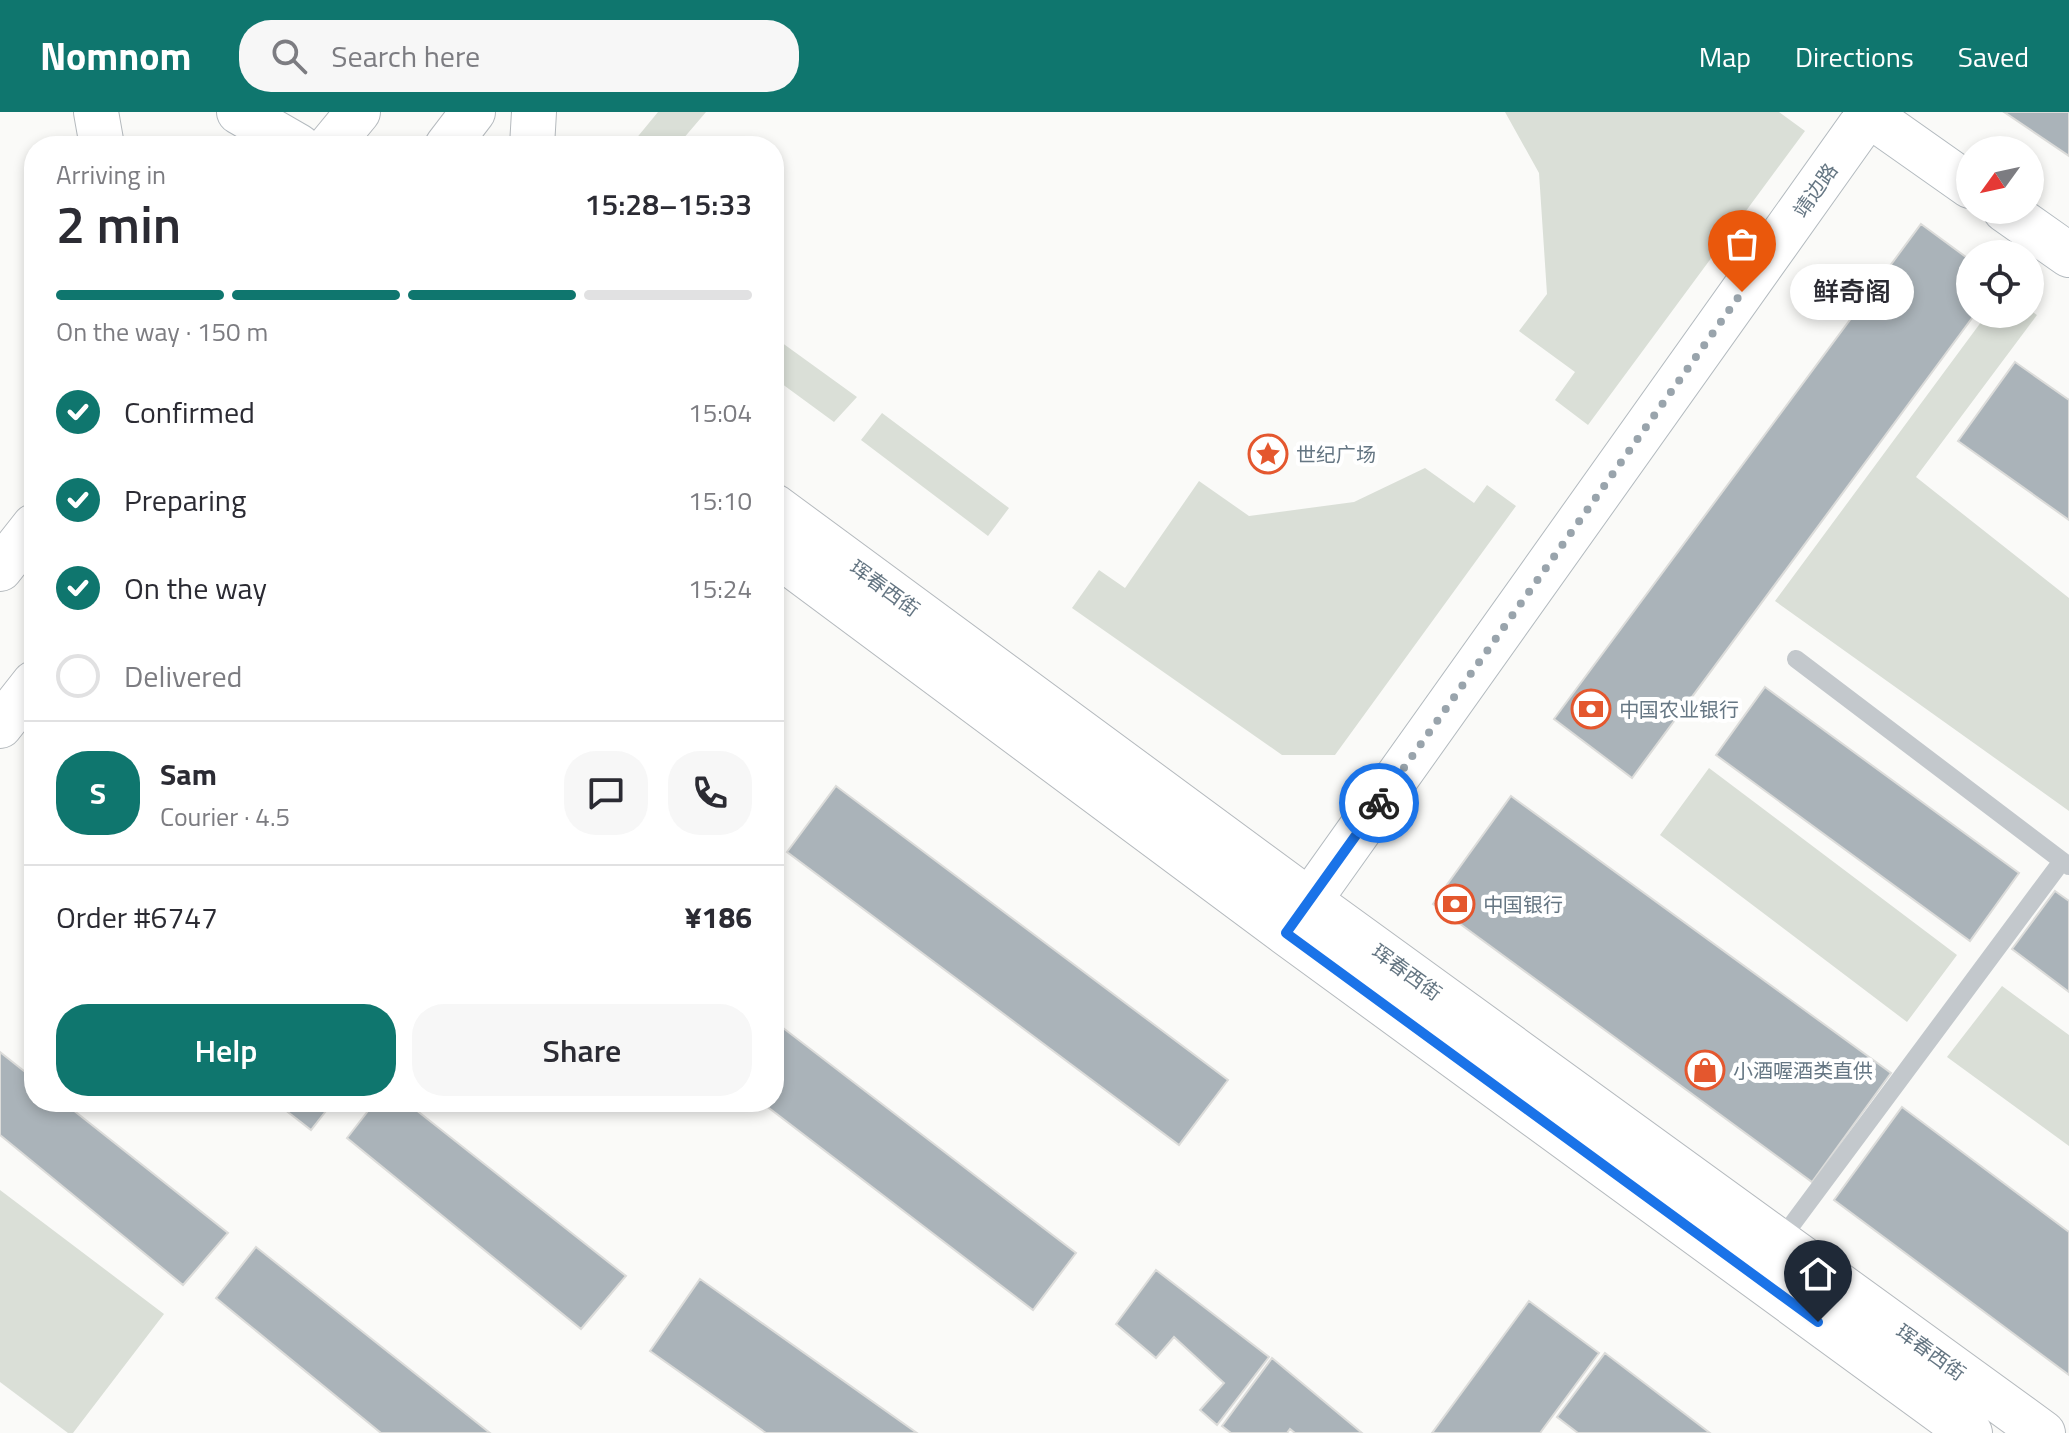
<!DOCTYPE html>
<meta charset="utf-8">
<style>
body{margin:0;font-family:"Titillium Web","Noto Sans SC",sans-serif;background:#f7f7f7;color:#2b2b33;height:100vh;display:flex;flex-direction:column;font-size:30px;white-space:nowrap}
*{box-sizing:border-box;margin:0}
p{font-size:26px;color:#7c7c81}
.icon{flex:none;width:44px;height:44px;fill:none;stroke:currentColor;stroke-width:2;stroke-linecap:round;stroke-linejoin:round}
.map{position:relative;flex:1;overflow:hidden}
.details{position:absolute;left:24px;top:24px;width:760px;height:976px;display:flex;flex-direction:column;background:#fff;border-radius:32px;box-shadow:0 4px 12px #0003}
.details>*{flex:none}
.needle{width:52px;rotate:237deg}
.tools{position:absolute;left:1956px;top:24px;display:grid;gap:16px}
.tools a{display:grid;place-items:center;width:88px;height:88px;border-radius:50%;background:#fff;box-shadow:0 4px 12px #0003;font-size:40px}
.pin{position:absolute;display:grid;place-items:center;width:68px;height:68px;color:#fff;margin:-82px -34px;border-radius:50% 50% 50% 0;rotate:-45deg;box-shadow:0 0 8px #0007}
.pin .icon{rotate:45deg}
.courier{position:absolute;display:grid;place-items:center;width:80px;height:80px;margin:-40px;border:6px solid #1a73e8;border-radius:50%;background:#fff;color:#222;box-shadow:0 2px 10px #0007}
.bubble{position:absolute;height:56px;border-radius:28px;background:#fff;box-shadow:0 4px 12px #0003;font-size:26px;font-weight:600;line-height:56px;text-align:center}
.overview em{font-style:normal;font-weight:600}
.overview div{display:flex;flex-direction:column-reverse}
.overview{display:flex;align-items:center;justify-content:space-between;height:136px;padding:0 32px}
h1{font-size:52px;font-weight:600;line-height:60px}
.bar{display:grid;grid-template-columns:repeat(4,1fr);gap:12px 8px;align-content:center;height:96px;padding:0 32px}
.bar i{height:10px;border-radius:6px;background:#e1e1e2}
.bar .active{background:#0f766e}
.bar p{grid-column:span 4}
.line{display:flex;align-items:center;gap:20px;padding:0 32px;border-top:2px solid #e1e1e2}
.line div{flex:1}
.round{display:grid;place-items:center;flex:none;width:84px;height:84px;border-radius:32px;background:#f7f7f7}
ol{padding:0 32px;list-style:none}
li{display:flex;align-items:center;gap:24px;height:88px}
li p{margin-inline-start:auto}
li .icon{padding:8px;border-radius:50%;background:#0f766e;color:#fff;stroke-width:4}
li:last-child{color:#7c7c81}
li i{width:44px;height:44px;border:4px solid #e1e1e2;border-radius:50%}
.action{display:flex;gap:16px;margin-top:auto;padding:16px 32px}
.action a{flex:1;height:92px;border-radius:32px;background:#0f766e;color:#fff;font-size:32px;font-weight:600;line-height:92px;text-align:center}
.action a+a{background:#f7f7f7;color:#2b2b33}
header{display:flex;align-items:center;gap:48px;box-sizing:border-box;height:112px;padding:0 40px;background:#0f766e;color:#fff}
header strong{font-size:38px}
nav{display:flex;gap:44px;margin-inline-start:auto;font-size:28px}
.search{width:560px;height:72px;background:#f7f7f7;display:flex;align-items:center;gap:20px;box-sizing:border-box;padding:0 28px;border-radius:32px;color:#7c7c81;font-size:30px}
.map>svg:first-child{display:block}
</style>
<header>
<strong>Nomnom</strong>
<div class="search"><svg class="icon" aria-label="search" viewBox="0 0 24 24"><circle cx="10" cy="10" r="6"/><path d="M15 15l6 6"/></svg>Search here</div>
<nav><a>Map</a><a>Directions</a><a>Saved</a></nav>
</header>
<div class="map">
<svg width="2069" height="1321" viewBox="0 0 2069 1321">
<rect width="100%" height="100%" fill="#fafaf8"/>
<path fill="#dadfd7" d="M658,0H706L677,34H630Z
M1505,0H1779L1805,19L1588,313L1555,288L1575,260L1519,219L1547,182L1539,61Z
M2030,198L2037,203L1916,365L2069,486V699L1775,489L1987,202H2030Z
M774,225L857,285L834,310L774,266Z
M882,301L1009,396L988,424L861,328Z
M1425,356L1474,391L1487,373L1516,394L1335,643H1282L1072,496L1099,458L1125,476L1199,369L1249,404L1354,390Z
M1709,656L1957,843L1907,910L1660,723Z
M2002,874L2069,923V1034L1947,945Z
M0,1078L164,1202L73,1321H68L0,1270Z"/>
<path fill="#aab3b9" stroke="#dcdcda" stroke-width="2" d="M2004,0H2069V44Z
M1921,112L1970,148V202H1975L1632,666L1554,607Z
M2015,250L2069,288V408L1958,329Z
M1765,575L2019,761L1970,829L1716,643Z
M836,674L1228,968L1179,1033L787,740Z
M1511,684L1891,961L1812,1070L1433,792Z
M2055,779L2069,789V880L2012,837Z
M774,909L1076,1141L1033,1198L761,990H774Z
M0,940L34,967V990H63L228,1121L183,1173L0,1023Z
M275,990H333L311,1018Z
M375,990H406L626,1164L581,1217L347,1026Z
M1902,995L2069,1120V1263L1834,1088Z
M256,1135L490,1321H381L216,1186Z
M1156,1158L1269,1245L1217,1313L1200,1298L1224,1271L1174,1225L1156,1246L1116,1212Z
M700,1167L917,1321H766L650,1239Z
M1529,1189L1599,1241L1540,1321H1432Z
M1605,1241L1710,1321H1578L1557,1305Z
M1272,1246L1362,1321H1295L1290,1317L1287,1321H1231L1222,1314Z"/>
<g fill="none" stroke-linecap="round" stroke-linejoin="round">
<defs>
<path id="secondary" d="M239,0L298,34
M1865,0L1970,74
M2005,98L2069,143
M1287,820L1870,0"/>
<path id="primary" d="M96,0L102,34
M330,34L358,0
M447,34L473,0
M532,34L534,0
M774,394L1310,789L2043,1321
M774,440L1286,821L1970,1321
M0,457L34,414
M0,614L34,571"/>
</defs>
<use href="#secondary" stroke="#b3babf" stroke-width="46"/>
<use href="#primary" stroke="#b5babe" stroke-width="46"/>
<path stroke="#c3c8cc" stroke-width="18" d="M1796,547L2069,754
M1779,1130L2062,749"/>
<use href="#secondary" stroke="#fff" stroke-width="44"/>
<use href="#primary" stroke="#fff" stroke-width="44"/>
</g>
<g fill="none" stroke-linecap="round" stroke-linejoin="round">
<path stroke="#99a4ac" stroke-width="8" stroke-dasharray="0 14.4" d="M1379,691L1742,180"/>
<path stroke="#1a73e8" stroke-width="10" d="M1379,691L1286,821L1818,1210"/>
</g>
<defs>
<symbol id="sight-ring" viewBox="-11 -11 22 22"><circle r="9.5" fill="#fff" stroke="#e4572e" stroke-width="1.5"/><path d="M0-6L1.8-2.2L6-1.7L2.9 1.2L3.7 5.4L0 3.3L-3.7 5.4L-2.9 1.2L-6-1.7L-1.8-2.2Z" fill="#e4572e"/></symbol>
<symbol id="bank-ring" viewBox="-11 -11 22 22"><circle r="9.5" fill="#fff" stroke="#e4572e" stroke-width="1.5"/><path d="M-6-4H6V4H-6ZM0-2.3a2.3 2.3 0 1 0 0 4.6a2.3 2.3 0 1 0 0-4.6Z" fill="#e4572e"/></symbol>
<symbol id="shop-ring" viewBox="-11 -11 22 22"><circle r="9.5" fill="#fff" stroke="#e4572e" stroke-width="1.5"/><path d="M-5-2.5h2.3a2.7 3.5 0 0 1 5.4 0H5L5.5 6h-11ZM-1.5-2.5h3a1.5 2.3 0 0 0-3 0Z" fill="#e4572e"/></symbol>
</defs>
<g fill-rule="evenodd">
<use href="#sight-ring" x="1246" y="320" width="44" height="44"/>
<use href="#bank-ring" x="1569" y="575" width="44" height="44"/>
<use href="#bank-ring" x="1433" y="770" width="44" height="44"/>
<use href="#shop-ring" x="1683" y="936" width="44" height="44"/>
</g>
<g text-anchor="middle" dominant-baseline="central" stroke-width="8" stroke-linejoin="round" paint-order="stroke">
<g font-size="20" fill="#657683" stroke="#fff">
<text transform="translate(1815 78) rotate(-55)">靖边路</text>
<text transform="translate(885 476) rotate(36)">珲春西街</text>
<text transform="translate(1407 860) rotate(36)">珲春西街</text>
<text transform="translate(1931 1240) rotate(36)">珲春西街</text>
</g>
<g font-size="20" fill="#657683" stroke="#fff" text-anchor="start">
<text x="1296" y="342">世纪广场</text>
<text x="1619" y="597">中国农业银行</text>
<text x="1483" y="792">中国银行</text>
<text x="1733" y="958">小酒喔酒类直供</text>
</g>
</g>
</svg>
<div class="tools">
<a><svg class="needle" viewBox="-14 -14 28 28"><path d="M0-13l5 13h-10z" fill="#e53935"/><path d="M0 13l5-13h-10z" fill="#7c7c81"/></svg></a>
<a><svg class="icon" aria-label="locate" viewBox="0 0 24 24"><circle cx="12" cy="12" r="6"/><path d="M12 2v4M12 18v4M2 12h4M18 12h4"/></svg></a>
</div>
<div class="pin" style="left:1742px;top:180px;background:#ea580c"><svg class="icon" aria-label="bag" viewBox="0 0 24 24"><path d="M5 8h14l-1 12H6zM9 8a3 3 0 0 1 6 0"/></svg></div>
<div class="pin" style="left:1818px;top:1210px;background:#1f2937"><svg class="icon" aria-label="home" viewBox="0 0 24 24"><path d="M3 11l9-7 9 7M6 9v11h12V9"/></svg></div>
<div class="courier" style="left:1379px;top:691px"><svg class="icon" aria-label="bike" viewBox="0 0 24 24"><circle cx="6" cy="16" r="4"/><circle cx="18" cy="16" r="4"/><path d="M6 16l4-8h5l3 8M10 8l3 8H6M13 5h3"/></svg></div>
<div class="bubble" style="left:1790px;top:152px;width:124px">鲜奇阁</div>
<section class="details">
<div class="overview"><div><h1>2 min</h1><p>Arriving in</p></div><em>15:28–15:33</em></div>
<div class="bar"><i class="active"></i><i class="active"></i><i class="active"></i><i></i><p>On the way · 150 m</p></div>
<ol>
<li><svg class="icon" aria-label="check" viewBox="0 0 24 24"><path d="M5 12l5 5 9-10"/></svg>Confirmed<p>15:04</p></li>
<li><svg class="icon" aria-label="check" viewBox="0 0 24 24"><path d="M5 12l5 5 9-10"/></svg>Preparing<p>15:10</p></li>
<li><svg class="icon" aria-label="check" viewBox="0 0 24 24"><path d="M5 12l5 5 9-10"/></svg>On the way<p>15:24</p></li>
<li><i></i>Delivered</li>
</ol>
<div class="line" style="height:144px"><b class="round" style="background:#0f766e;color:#fff">S</b><div><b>Sam</b><p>Courier · 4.5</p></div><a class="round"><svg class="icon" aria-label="chat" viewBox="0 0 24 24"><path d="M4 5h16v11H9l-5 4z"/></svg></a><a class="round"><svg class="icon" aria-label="phone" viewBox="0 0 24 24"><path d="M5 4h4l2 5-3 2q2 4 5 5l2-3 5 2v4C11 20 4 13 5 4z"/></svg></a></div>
<div class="line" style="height:104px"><div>Order #6747</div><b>¥186</b></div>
<div class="action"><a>Help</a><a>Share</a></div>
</section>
</div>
